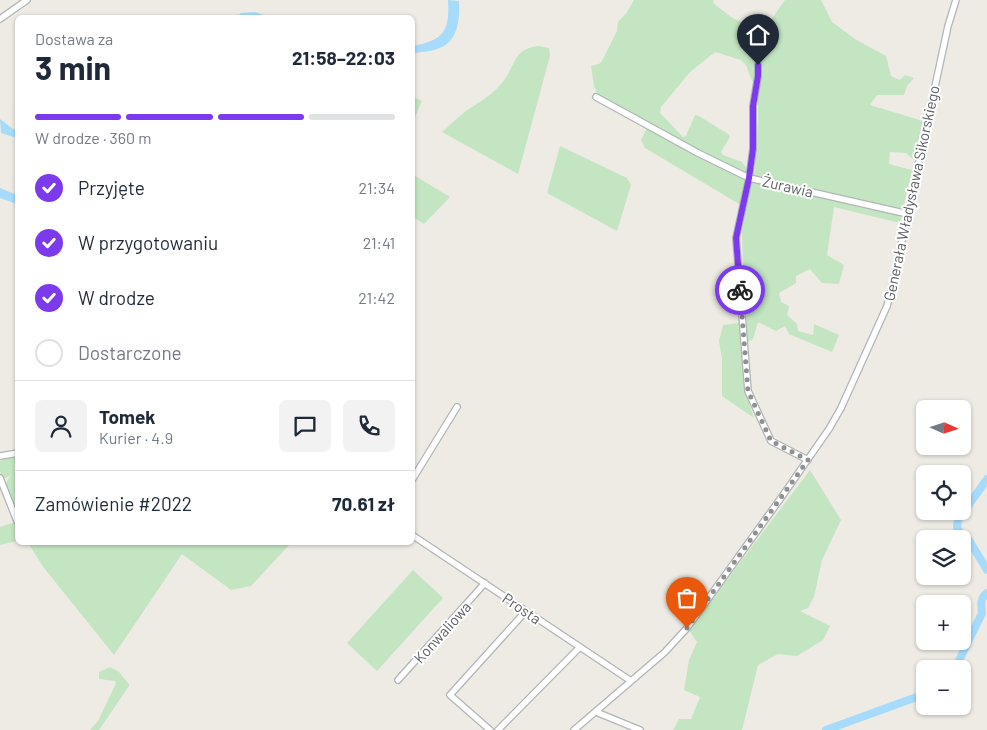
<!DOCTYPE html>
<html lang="pl">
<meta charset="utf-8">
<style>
body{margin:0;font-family:Barlow,sans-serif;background:#f2f2f3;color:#1f2937;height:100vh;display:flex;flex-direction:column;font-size:19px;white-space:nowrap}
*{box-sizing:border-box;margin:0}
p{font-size:16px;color:#747a83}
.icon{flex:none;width:28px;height:28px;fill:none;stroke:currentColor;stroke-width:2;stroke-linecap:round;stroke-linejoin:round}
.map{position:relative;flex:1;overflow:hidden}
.panel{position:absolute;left:15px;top:15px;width:400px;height:530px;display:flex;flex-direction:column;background:#fff;border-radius:8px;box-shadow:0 1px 4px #0004}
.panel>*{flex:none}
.needle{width:32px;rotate:93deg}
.controls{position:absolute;left:916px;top:400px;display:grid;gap:10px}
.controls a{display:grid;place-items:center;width:55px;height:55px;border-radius:8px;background:#fff;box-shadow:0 1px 4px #0004;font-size:25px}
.pin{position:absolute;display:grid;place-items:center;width:42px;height:42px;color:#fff;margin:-51px -21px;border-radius:50% 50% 50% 0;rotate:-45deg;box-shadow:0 0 5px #0007}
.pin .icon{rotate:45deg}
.courier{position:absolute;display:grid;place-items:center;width:50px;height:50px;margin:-25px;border:4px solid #7c3aed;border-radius:50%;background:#fff;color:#222;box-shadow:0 1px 6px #0007}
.overview em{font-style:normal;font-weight:700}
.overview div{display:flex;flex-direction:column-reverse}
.overview{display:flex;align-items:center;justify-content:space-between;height:85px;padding:0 20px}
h1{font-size:32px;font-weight:700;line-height:38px}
.bar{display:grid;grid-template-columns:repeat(4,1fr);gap:8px 5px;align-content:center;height:60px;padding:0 20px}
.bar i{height:6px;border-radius:4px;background:#e0e1e3}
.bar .active{background:#7c3aed}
.bar p{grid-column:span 4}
.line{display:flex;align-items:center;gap:12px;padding:0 20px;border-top:1px solid #e0e1e3}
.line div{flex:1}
.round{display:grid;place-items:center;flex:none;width:52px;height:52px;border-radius:8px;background:#f2f2f3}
ol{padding:0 20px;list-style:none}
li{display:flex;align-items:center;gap:15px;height:55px}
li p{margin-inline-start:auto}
li .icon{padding:5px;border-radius:50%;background:#7c3aed;color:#fff;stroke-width:4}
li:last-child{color:#747a83}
li i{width:28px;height:28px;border:2px solid #e0e1e3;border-radius:50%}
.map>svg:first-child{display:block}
</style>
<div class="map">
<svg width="987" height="730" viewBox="0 0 987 730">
<rect width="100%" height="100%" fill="#eeebe4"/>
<path fill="#c3e5c1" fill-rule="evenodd" d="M634,0H714L713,3L731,17L759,31H763L785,0H821L832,22L855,39L886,56L891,76L900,80L905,75L914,78L907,86L904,95H877L870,105L923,121L914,160L906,153L890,152L889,164L912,170L900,223L834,207L827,255L844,265L839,284L822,283L810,269L796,276V283L779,293L781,302L789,306L787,315L797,324L798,331L813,335L814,324L839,335L832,352L789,334L785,326L776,331L758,322L753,339L742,346L744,388L754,418L722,396V359L719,341L723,325L747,322L746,308L727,300L732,276H743L742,232L746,208L645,148L641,140L648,125L598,96L594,86L591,66L599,64L602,61L617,31L618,22L627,12ZM715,52L741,60L746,65L752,81L758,90V118L754,179L742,162L723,155L721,152L730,137L728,134L699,116L695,115L686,136L683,137L660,113L661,107L690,72Z
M539,46L549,48L550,56L518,174L442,132C450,125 457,118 466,111C482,100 492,96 505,79C517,61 514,49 539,46Z
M413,97L422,101L413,121L412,97Z
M560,146L627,178L631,185L617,231L547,193Z
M412,174L450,197L424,224L413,217Z
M17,455V517L5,485L10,476L3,479L0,471V461L5,459V457Z
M810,470L841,520L822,560L814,597L808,608L800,611L830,626L823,640L797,656L778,654L758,665L742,730H673L679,719H691L700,697L684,690L689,660L697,642L689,630Z
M16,522L17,541L0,545V527Z
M28,543H291L251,586L231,590L182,554L114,655L44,568Z
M413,570L443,598L377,671L347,643Z
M110,667L119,672L129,684V686L99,730H90L98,721L116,683L115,681L99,679V672Z"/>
<path fill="#a6dbfc" d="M448,0L459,1C460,20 458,43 437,49C429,52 420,52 413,53V46C443,40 450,32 448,0Z
M255,12L269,17H236L241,13Z
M0,119L13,129L17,130V138L1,133Z
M0,188L17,195V204L0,198Z"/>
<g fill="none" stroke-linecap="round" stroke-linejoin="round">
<path stroke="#a6dbfc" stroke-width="8" d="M987,479L958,520L957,526L958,530L969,540L987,570
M955,669L982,613C981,605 980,598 987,593
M826,730L925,694"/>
<defs>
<path id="minor" d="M0,19L27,0
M758,65V76L753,106V149L749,178L736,238L748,391L771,441L808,460
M596,97L698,153L749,178L908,214
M0,456L18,453
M0,478L17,521
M412,480L457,407
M412,535L631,681
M398,680L485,583
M596,712L640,730
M490,730L450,695L526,611
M498,730L580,647
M574,730L665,652L687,628L783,495L829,429L841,408L887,306L893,283L948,26L956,0"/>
</defs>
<use href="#minor" stroke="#b1b5b8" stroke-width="8"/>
<use href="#minor" stroke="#fff" stroke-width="5.5"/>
</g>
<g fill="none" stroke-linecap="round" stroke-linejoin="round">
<path stroke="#8f9191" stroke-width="5" stroke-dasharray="0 9" d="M687,628L808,460L771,441L748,391L740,290"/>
<path stroke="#7c3aed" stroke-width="6" d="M740,290L736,238L749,178L753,149V106L758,76V65"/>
</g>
<g text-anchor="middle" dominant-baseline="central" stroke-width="4" stroke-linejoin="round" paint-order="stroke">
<g font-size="15" fill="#5c6064" stroke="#fff">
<text transform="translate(788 186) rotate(13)">Żurawia</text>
<text transform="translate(911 193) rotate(-78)">Generała Władysława Sikorskiego</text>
<text transform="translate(522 608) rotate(34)">Prosta</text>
<text transform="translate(442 632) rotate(-48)">Konwaliowa</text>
</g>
</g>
</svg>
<div class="controls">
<a><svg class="needle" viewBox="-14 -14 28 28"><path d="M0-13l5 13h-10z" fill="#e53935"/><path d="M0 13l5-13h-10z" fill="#747a83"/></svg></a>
<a><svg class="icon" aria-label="locate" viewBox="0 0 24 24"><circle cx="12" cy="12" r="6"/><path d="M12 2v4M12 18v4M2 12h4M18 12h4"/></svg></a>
<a><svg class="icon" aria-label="layers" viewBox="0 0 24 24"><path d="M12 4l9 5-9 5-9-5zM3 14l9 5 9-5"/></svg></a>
<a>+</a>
<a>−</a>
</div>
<div class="pin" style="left:687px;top:628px;background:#ea580c"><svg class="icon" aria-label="bag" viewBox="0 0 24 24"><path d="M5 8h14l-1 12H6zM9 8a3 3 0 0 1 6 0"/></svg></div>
<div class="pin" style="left:758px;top:65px;background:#1f2937"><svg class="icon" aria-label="home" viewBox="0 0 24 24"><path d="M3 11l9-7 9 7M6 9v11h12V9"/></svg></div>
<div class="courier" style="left:740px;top:290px"><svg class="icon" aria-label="bike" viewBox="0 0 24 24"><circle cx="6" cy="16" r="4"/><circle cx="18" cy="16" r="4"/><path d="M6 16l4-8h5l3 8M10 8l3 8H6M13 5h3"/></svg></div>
<section class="panel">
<div class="overview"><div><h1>3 min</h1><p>Dostawa za</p></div><em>21:58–22:03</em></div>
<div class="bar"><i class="active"></i><i class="active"></i><i class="active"></i><i></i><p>W drodze · 360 m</p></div>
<ol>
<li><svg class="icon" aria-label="check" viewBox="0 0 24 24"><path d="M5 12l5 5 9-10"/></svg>Przyjęte<p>21:34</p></li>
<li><svg class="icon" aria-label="check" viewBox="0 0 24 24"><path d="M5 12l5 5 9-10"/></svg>W przygotowaniu<p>21:41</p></li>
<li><svg class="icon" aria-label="check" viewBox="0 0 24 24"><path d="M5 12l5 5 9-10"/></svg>W drodze<p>21:42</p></li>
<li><i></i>Dostarczone</li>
</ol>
<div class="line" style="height:90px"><a class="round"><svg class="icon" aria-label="person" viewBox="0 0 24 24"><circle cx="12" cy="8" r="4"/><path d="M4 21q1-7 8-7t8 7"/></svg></a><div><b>Tomek</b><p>Kurier · 4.9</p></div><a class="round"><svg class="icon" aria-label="chat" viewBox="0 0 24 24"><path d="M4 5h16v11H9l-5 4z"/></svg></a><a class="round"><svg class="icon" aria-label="phone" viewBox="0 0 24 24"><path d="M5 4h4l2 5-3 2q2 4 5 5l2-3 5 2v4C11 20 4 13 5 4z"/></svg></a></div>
<div class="line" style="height:65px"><div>Zamówienie #2022</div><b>70.61 zł</b></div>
</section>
</div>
